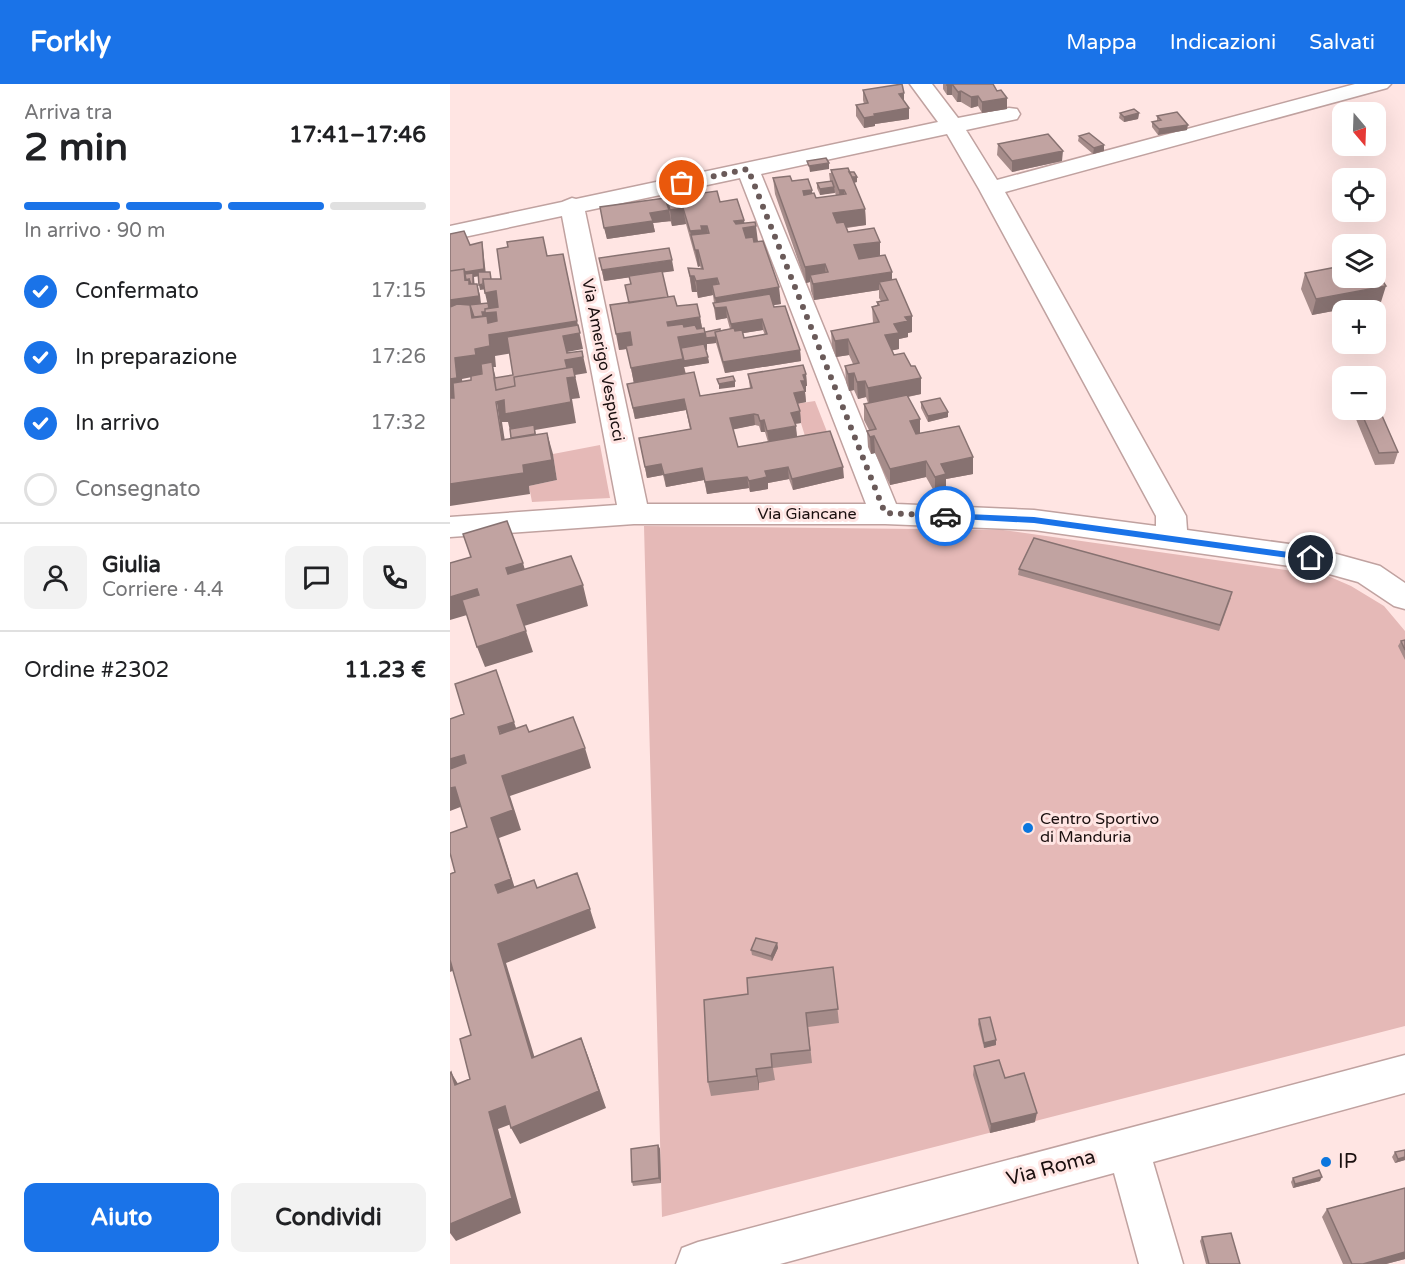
<!DOCTYPE html>
<html lang="it">
<meta charset="utf-8">
<style>
body{margin:0;font-family:"Varela Round",sans-serif;background:#f2f2f2;color:#202124;height:100vh;display:flex;flex-direction:column;font-size:22px;white-space:nowrap}
*{box-sizing:border-box;margin:0}
p{font-size:20px;color:#757577}
.icon{flex:none;width:33px;height:33px;fill:none;stroke:currentColor;stroke-width:2;stroke-linecap:round;stroke-linejoin:round}
.map{position:relative;flex:1;overflow:hidden}
.drawer{display:flex;flex-direction:column;background:#fff;width:450px}
.drawer>*{flex:none}
.needle{width:39px;rotate:161deg}
.buttons{position:absolute;left:882px;top:18px;display:grid;gap:12px}
.buttons a{display:grid;place-items:center;width:54px;height:54px;border-radius:12px;background:#fff;box-shadow:0 6px 24px #0002;font-size:30px}
.pin{position:absolute;display:grid;place-items:center;width:51px;height:51px;color:#fff;margin:-26px;border:3px solid #fff;border-radius:50%;box-shadow:0 2px 6px #0007}
.courier{position:absolute;display:grid;place-items:center;width:60px;height:60px;margin:-30px;border:4px solid #1a73e8;border-radius:50%;background:#fff;color:#222;box-shadow:0 2px 8px #0007}
.overview em{font-style:normal;font-weight:700}
.overview div{display:flex;flex-direction:column-reverse}
.overview{display:flex;align-items:center;justify-content:space-between;height:102px;padding:0 24px}
h1{font-size:39px;font-weight:700;line-height:45px}
.bar{display:grid;grid-template-columns:repeat(4,1fr);gap:9px 6px;align-content:center;height:72px;padding:0 24px}
.bar i{height:8px;border-radius:4px;background:#e0e0e0}
.bar .active{background:#1a73e8}
.bar p{grid-column:span 4}
.line{display:flex;align-items:center;gap:15px;padding:0 24px;border-top:2px solid #e0e0e0}
.line div{flex:1}
.round{display:grid;place-items:center;flex:none;width:63px;height:63px;border-radius:12px;background:#f2f2f2}
ol{padding:0 24px;list-style:none}
li{display:flex;align-items:center;gap:18px;height:66px}
li p{margin-inline-start:auto}
li .icon{padding:6px;border-radius:50%;background:#1a73e8;color:#fff;stroke-width:4}
li:last-child{color:#757577}
li i{width:33px;height:33px;border:3px solid #e0e0e0;border-radius:50%}
.button{display:flex;gap:12px;margin-top:auto;padding:12px 24px}
.button a{flex:1;height:69px;border-radius:12px;background:#1a73e8;color:#fff;font-size:24px;font-weight:700;line-height:69px;text-align:center}
.button a+a{background:#f2f2f2;color:#202124}
header{display:flex;align-items:center;gap:36px;box-sizing:border-box;height:84px;padding:0 30px;background:#1a73e8;color:#fff}
header strong{font-size:28px}
nav{display:flex;gap:33px;margin-inline-start:auto;font-size:21px}
main{display:flex;flex:1;min-height:0}
.map>svg:first-child{display:block}
</style>
<header>
<strong>Forkly</strong>
<nav><a>Mappa</a><a>Indicazioni</a><a>Salvati</a></nav>
</header>
<main>
<section class="drawer">
<div class="overview"><div><h1>2 min</h1><p>Arriva tra</p></div><em>17:41–17:46</em></div>
<div class="bar"><i class="active"></i><i class="active"></i><i class="active"></i><i></i><p>In arrivo · 90 m</p></div>
<ol>
<li><svg class="icon" aria-label="check" viewBox="0 0 24 24"><path d="M5 12l5 5 9-10"/></svg>Confermato<p>17:15</p></li>
<li><svg class="icon" aria-label="check" viewBox="0 0 24 24"><path d="M5 12l5 5 9-10"/></svg>In preparazione<p>17:26</p></li>
<li><svg class="icon" aria-label="check" viewBox="0 0 24 24"><path d="M5 12l5 5 9-10"/></svg>In arrivo<p>17:32</p></li>
<li><i></i>Consegnato</li>
</ol>
<div class="line" style="height:108px"><a class="round"><svg class="icon" aria-label="person" viewBox="0 0 24 24"><circle cx="12" cy="8" r="4"/><path d="M4 21q1-7 8-7t8 7"/></svg></a><div><b>Giulia</b><p>Corriere · 4.4</p></div><a class="round"><svg class="icon" aria-label="chat" viewBox="0 0 24 24"><path d="M4 5h16v11H9l-5 4z"/></svg></a><a class="round"><svg class="icon" aria-label="phone" viewBox="0 0 24 24"><path d="M5 4h4l2 5-3 2q2 4 5 5l2-3 5 2v4C11 20 4 13 5 4z"/></svg></a></div>
<div class="line" style="height:78px"><div>Ordine #2302</div><b>11.23 €</b></div>
<div class="button"><a>Aiuto</a><a>Condividi</a></div>
</section>
<div class="map">
<svg width="955" height="1180" viewBox="0 0 955 1180">
<rect width="100%" height="100%" fill="#ffe5e3"/>
<path fill="#e5b9b7" d="M365,317L381,358L355,352L345,320Z
M150,361L160,414L82,418L79,402L107,396L103,370Z
M194,442L553,446L878,492L901,502L934,522L955,547V942L212,1133Z"/>
<g fill="none" stroke-linecap="round" stroke-linejoin="round">
<defs>
<path id="minor" d="M460,0H482L508,34L559,24L567,25L570,30L567,35L516,46L547,96L905,0H941L937,4L555,108L736,432L737,446L861,463L930,482L955,499V525L944,522L908,498L861,485L584,446L435,440H184L0,453V433L167,421L112,132L0,156V142L112,118L122,114L126,115L488,38ZM497,50L529,105L706,432V442L584,426L446,420L311,90ZM290,94L416,420H197L135,127Z
M955,971V1009L703,1078L733,1180H689L664,1089L330,1180H226L232,1164L248,1158Z"/>
</defs>
<use href="#minor" stroke="#c0a2a0" stroke-width="3"/>
<use href="#minor" fill="#fff" fill-rule="evenodd"/>
</g>
<path fill="#a68c8a" fill-rule="evenodd" d="M493,0H543L547,7L557,14V25L532,29L528,22L521,24L511,18H507L502,11H497L493,5Z
M413,6L454,17L459,24V35L425,40V42L414,44L406,32V21L414,20L413,16Z
M670,29H689L688,35L674,38L669,34Z
M707,32L737,46L708,51L702,43V38L707,37Z
M629,52L654,61V67L643,70L628,57Z
M548,60L612,77L562,88L547,71Z
M381,86L399,88L407,93V98L404,99L415,125L416,141L397,144L398,148L430,172L462,232V248L458,249V253L449,255V265L442,266L444,271L461,282L471,294V310L458,313L470,349L523,390L496,395V407L485,409L476,393L440,401L425,369L421,370L418,363L417,347L419,346L414,336V320L418,319L416,313L408,315L404,306L399,307L396,298L395,282L403,280L399,271L386,273L382,263L381,247L423,239L422,223L427,222V218L431,217L429,214V206L364,216L361,207L360,198L356,199L325,110L323,94L342,97L362,106V110L366,114L386,112L385,108L370,111L367,104V99L380,97L379,89H381Z
M270,118L294,136V139L308,157L331,220L324,221V223L350,266L351,277L275,289L266,259L257,260V266H256L259,279L234,283L236,290L250,312L300,304L298,290H356L357,302H356V308H355L356,318L347,320L350,327L351,339L345,340L347,353L394,394L343,406L339,395L318,399V405L300,408L299,404L257,410L254,396L216,403L213,391L197,394L189,354L240,345L236,326L185,335L177,300L184,299L177,265L169,266L178,219L181,200L180,193L154,197L149,174L224,187L212,188L218,213L227,222L250,233L252,244L255,248L280,245L277,234L266,236L263,219H264L263,211L248,214L247,208H242L238,184L251,185L250,182L248,183L236,140L222,142L220,135L221,137L203,139L205,148L157,155L150,123ZM313,246L315,251L294,254L293,249ZM305,341L309,342L311,348H315L318,358L288,363L283,345Z
M855,189L931,218L862,231L851,205Z
M471,318L498,328V333L478,338L471,324Z
M903,326H926L948,368L944,380L925,381L903,328Z
M569,485L781,514L769,547L568,491Z
M955,556V576L948,562L951,557Z
M327,859L328,864L322,877L302,871L301,866Z
M383,883L389,939L358,943L362,979L323,984L325,996L309,999V1006L261,1012L258,998L298,910Z
M529,935L546,961L534,964L528,940Z
M524,982L555,994L585,1038L540,1049L523,991Z
M208,1061L210,1065L211,1099L183,1102L182,1098Z
M955,1066V1076L945,1079L942,1073L945,1068Z
M843,1094L870,1097L843,1104L841,1098Z
M955,1104V1175L936,1180H893L872,1133L877,1125Z
M752,1153L790,1180H756L750,1157Z"/>
<path fill="#877271" fill-rule="evenodd" d="M502,0V11H497V1Z
M511,7V18H507L508,8Z
M454,9V19L449,10Z
M528,12V22L521,24V13Z
M557,14V25L532,29V18Z
M459,24V35L425,40V42L414,44V34L424,30Z
M689,29L688,35L674,38V33Z
M738,41L737,46L708,51L709,45Z
M654,61V67L643,70L644,64Z
M613,67L612,77L562,88V77Z
M379,79V85L360,88L359,82Z
M407,93V98L387,101L385,96Z
M384,103L385,109L370,111V105Z
M362,106L363,122L354,123L353,107Z
M389,106H394V121L390,122Z
M233,124L236,140L222,142L220,126Z
M415,125L416,141L384,145L383,129Z
M219,126L221,137L203,139L205,148L157,155L154,144L200,129Z
M294,136L295,143L306,142L308,158L294,160L286,153L284,137Z
M251,142H257L259,158L241,152L240,147Z
M32,158L33,164L36,191L24,193L25,206L23,201L16,194L17,201L0,196Z
M430,158V174L404,177V161Z
M245,166H248L250,182L248,183Z
M113,170L133,265L117,268L119,275L132,267L137,289L125,291L130,314L122,315L126,339L85,346L87,356L62,360L61,351L58,338H52L58,377L52,356L42,283L31,285L32,291L12,295L14,314L0,317V295L5,274L25,265L34,237L0,228V216L27,200L30,211L32,228L38,222L35,209ZM115,260V276L47,299L43,283H46L45,272Z
M222,176L224,187L154,197L152,186Z
M375,180L376,196L360,191V198L356,199L355,183Z
M442,188V204L429,198V206L364,216L363,200Z
M240,192H244L247,208H242Z
M267,194L269,211L262,201L263,211L248,214L246,197Z
M36,200L37,205L30,206L29,201Z
M936,202L931,218L862,231L866,215Z
M329,203L331,220L277,228L276,223L277,234L266,236L265,224H267L265,214Z
M462,232V248L458,249V253L449,255V265L435,268V251L444,240L455,233Z
M250,233L253,249L220,254L217,238Z
M312,235L313,246L282,251L281,240Z
M180,248L183,264L169,266L166,250Z
M255,249L266,253V259L257,260V266L231,270L228,253Z
M398,255L399,271L386,273L385,257Z
M350,266L351,277L275,289L273,278Z
M258,273L259,279L234,283L236,292L184,300L181,284L233,275Z
M404,289V306L399,307L398,290Z
M356,290L357,302H356V308H355L356,318L345,320L344,309L351,297L353,291Z
M471,294V310L419,320L418,304Z
M285,297V303L269,305V300Z
M415,297L416,313L408,315L407,298Z
M234,315L236,326L185,335L183,324Z
M350,327L351,339L342,340L341,329Z
M498,328V333L478,338V332Z
M304,330L305,341L281,346L280,334Z
M470,335V352L460,354V337Z
M314,336L315,348H311L310,337Z
M346,342L347,353L319,358L317,347Z
M97,349L103,370L107,396L79,402L80,410L0,422V400L73,381Z
M424,352L425,369L421,370L420,353Z
M523,373V390L496,395V407L485,409V393L491,380Z
M476,377V393L440,401V385Z
M211,380L213,391L197,394L195,383Z
M338,383L339,395L318,399V405L300,408L299,397L315,387Z
M393,383L394,394L343,406L342,395Z
M252,384L254,396L216,403L214,391Z
M297,393L299,404L257,410L255,398Z
M73,479L79,500L63,505L56,484Z
M133,501L138,522L74,542L67,521Z
M27,505L34,526L0,536V513Z
M76,547L83,568L35,583L27,563Z
M64,638L71,658L56,663L48,643Z
M135,664L141,684L60,712L71,746L49,754L68,814L56,828L45,801L41,734L52,692Z
M14,671L22,691L0,698V675Z
M5,703L13,722L0,727V704Z
M140,825L146,844L56,879L90,991L82,974L48,860Z
M327,859L328,864L322,877L321,872Z
M0,872L7,885L0,888Z
M131,954L138,972L156,1024L70,1060L61,1044Z
M546,956V961L534,964V959Z
M306,985L309,999V1006Z
M1,988L11,1005L5,1001Z
M55,1022L64,1039L48,1045L71,1129L6,1157L0,1149V1140L39,1028Z
M587,1029L585,1038L540,1049L541,1040Z
M208,1061L210,1065L211,1099L209,1094Z
M955,1073V1076L945,1079L948,1075Z
M872,1093L870,1097L843,1104L845,1100Z
M955,1168V1175L936,1180H913Z"/>
<path fill="#c1a3a1" stroke="#877271" stroke-width="1.5" d="M452,0L454,9L449,10L459,24L424,30L425,32L414,34L406,21L418,19L413,6Z
M497,0H543L547,7L551,6L557,14L532,18L528,12L521,13L511,7L508,8L502,0L497,1Z
M684,25L689,29L674,33L670,29Z
M727,28L738,41L709,45L702,38L711,36L707,32Z
M639,49L654,61L644,64L629,52Z
M598,50L613,67L562,77L548,60Z
M376,74L379,79L359,82L357,77Z
M398,84L415,125L383,129L387,139L394,138L398,148L424,144L430,158L404,161L409,175L435,171L442,188L363,200L360,191L378,188L375,180L355,183L323,94L340,92L342,97L358,95L362,106L353,107L354,111L364,109L366,114L396,110L394,106H389L381,86Z
M399,88H404L407,93H402Z
M382,97L384,103L370,105L367,99Z
M267,107L270,118L287,115L294,136L284,137L286,140L305,138L306,142L293,144L296,154L303,153L304,158L313,157L329,203L265,214L262,201L269,200L267,194L246,197L244,192H240L238,184L253,185L248,166H245L241,151L259,149L257,142H251L252,146L240,147L233,124L220,126L216,114Z
M215,114L219,126L200,129L203,137L154,144L150,123Z
M14,147L20,161L32,158L34,185L15,188L14,185L0,187V150Z
M93,153L97,172L113,170L127,237L39,251L40,262L25,265L26,271L5,274L7,294L0,295V223L7,220L20,221L22,234L37,232L38,239L47,237L46,228L35,229V225L48,223L46,207L35,209L33,195H51L47,165L58,163L57,158Z
M219,164L222,176L152,186L149,174Z
M892,182V194H926V187L936,202L866,215L855,189Z
M14,185L15,196L19,195V200H27L29,212L0,216V187Z
M212,187L218,213L179,219L175,201L181,200L179,192Z
M28,188H40L41,195H33V200L29,201Z
M23,189V200H21L19,195L16,196L15,190Z
M446,195L462,232L455,233L458,237L444,240L449,249L435,251L444,271L454,269L461,282H465L471,294L418,304L415,297L407,298L404,289L398,290L395,282L409,279L398,255L385,257L381,247L429,238L422,223L429,221L427,218L438,216L429,198Z
M320,210L324,223L335,222L350,266L273,278L265,248L284,244L285,247L292,246L294,254L317,250L312,235L281,240L276,223L265,224L263,219Z
M224,212L227,222L247,220L250,233L217,238L218,242L233,240L234,243L245,241L247,245L254,244L255,249L228,253L233,275L181,284L176,262L182,261L180,248L166,250L160,221Z
M38,219L39,224L35,225V228H32L33,232L24,233L20,221H18Z
M128,241L130,249L113,252L117,269L132,267L133,273L115,276L117,284L64,293L65,302L46,306L44,294L63,291L57,253Z
M270,245V247L265,248L266,253L256,254L255,248Z
M254,260L258,273L234,277L231,264Z
M42,278L46,306L65,302L64,293L123,283L125,293L117,294L121,318L55,330L54,316L46,318L52,356L97,349L102,376L73,381L74,389L0,400V314H4L3,299L21,296V292L32,290L31,280Z
M353,281L356,290L353,291L355,297H351L355,307L344,309L350,327L341,329L346,342L317,347L314,336L310,337L308,331L304,330L280,334L288,363L380,347L393,383L342,395L338,383L315,387L317,393L299,397L297,393L255,398L252,384L214,391L211,380L195,383L189,354L241,345L234,315L183,324L177,300L244,288L250,312L302,304L298,290Z
M283,292L285,297L269,300L267,295Z
M457,311L470,335L460,337L466,350L509,342L523,373L491,380L496,390L485,393L476,377L440,385L424,352L420,353L417,347L426,345L414,320Z
M490,314L498,328L478,332L471,318Z
M926,318L948,368L929,369L910,326H926Z
M84,341L85,350L61,354L60,345Z
M57,437L73,479L56,484L58,490L121,472L133,501L67,521L76,547L27,563L12,516L29,511L27,505L0,513V479L21,473L13,450Z
M584,454L782,508L770,541L569,485Z
M955,556V566L951,557Z
M46,586L64,638L48,643L50,650L76,641L79,648L123,633L135,664L52,692L63,726L41,734L61,795L45,801L48,809L84,796L87,804L127,789L140,825L48,860L82,974L131,954L149,1007L61,1044L55,1022L39,1028L62,1114L0,1140V989L1,988L5,1001L20,995L10,955L21,951L0,876V790L5,788L0,769V749L17,743L5,703L0,704V685L16,679L14,671L0,675V635L14,630L5,600Z
M306,854L327,859L321,872L301,866Z
M383,883L388,925L356,929L360,966L321,970L322,983L306,985L307,992L258,998L254,916L298,910L297,894Z
M540,933L546,956L534,959L529,935Z
M549,976L555,994L574,989L587,1029L541,1040L524,982Z
M208,1061L209,1094L182,1098L181,1065Z
M955,1066V1073L948,1075L945,1068Z
M869,1086L872,1093L845,1100L843,1094Z
M955,1104V1168L913,1180H902L877,1125Z
M781,1149L790,1180H759L752,1153Z"/>
<path fill="#1a73e8" d="M495,429L584,433L861,471L866,474L861,477L584,439L492,434L490,432Z"/>
<g fill="none" stroke-linecap="round" stroke-linejoin="round">
<path stroke="#6a5a59" stroke-width="6" stroke-dasharray="0 10.8" d="M232,99L298,85L435,429L495,432"/>
</g>
<g fill="#0b76de" stroke="#ffe5e3" stroke-width="2">
<circle cx="578" cy="744" r="6"/>
<circle cx="876" cy="1078" r="6"/>
</g>
<g text-anchor="middle" dominant-baseline="central" stroke-width="6" stroke-linejoin="round" paint-order="stroke">
<g font-size="16" fill="#1a0f0f" stroke="#ffe5e3">
<text transform="translate(153 276) rotate(79)">Via Amerigo Vespucci</text>
<text x="357" y="430">Via Giancane</text>
</g>
<g font-size="16" fill="#1a0f0f" stroke="#ffe5e3" text-anchor="start">
<text x="590" y="735">Centro Sportivo<tspan x="590" dy="18">di Manduria</tspan></text>
</g>
<g font-size="20" fill="#1a0f0f" stroke="#ffe5e3" text-anchor="start">
<text x="888" y="1078">IP</text>
</g>
<g font-size="20" fill="#1a0f0f" stroke="#ffe5e3">
<text transform="translate(601 1084) rotate(-15)">Via Roma</text>
</g>
</g>
</svg>
<div class="buttons">
<a><svg class="needle" viewBox="-14 -14 28 28"><path d="M0-13l5 13h-10z" fill="#e53935"/><path d="M0 13l5-13h-10z" fill="#757577"/></svg></a>
<a><svg class="icon" aria-label="locate" viewBox="0 0 24 24"><circle cx="12" cy="12" r="6"/><path d="M12 2v4M12 18v4M2 12h4M18 12h4"/></svg></a>
<a><svg class="icon" aria-label="layers" viewBox="0 0 24 24"><path d="M12 4l9 5-9 5-9-5zM3 14l9 5 9-5"/></svg></a>
<a>+</a>
<a>−</a>
</div>
<div class="pin" style="left:232px;top:99px;background:#ea580c"><svg class="icon" aria-label="bag" viewBox="0 0 24 24"><path d="M5 8h14l-1 12H6zM9 8a3 3 0 0 1 6 0"/></svg></div>
<div class="pin" style="left:861px;top:474px;background:#1f2937"><svg class="icon" aria-label="home" viewBox="0 0 24 24"><path d="M3 11l9-7 9 7M6 9v11h12V9"/></svg></div>
<div class="courier" style="left:495px;top:432px"><svg class="icon" aria-label="car" viewBox="0 0 24 24"><path d="M5 17H2v-5l4-1 3-4h7l3 4 3 1v5h-3M9 17h6M6 11h13"/><circle cx="7" cy="17" r="2"/><circle cx="17" cy="17" r="2"/></svg></div>
</div>
</main>
